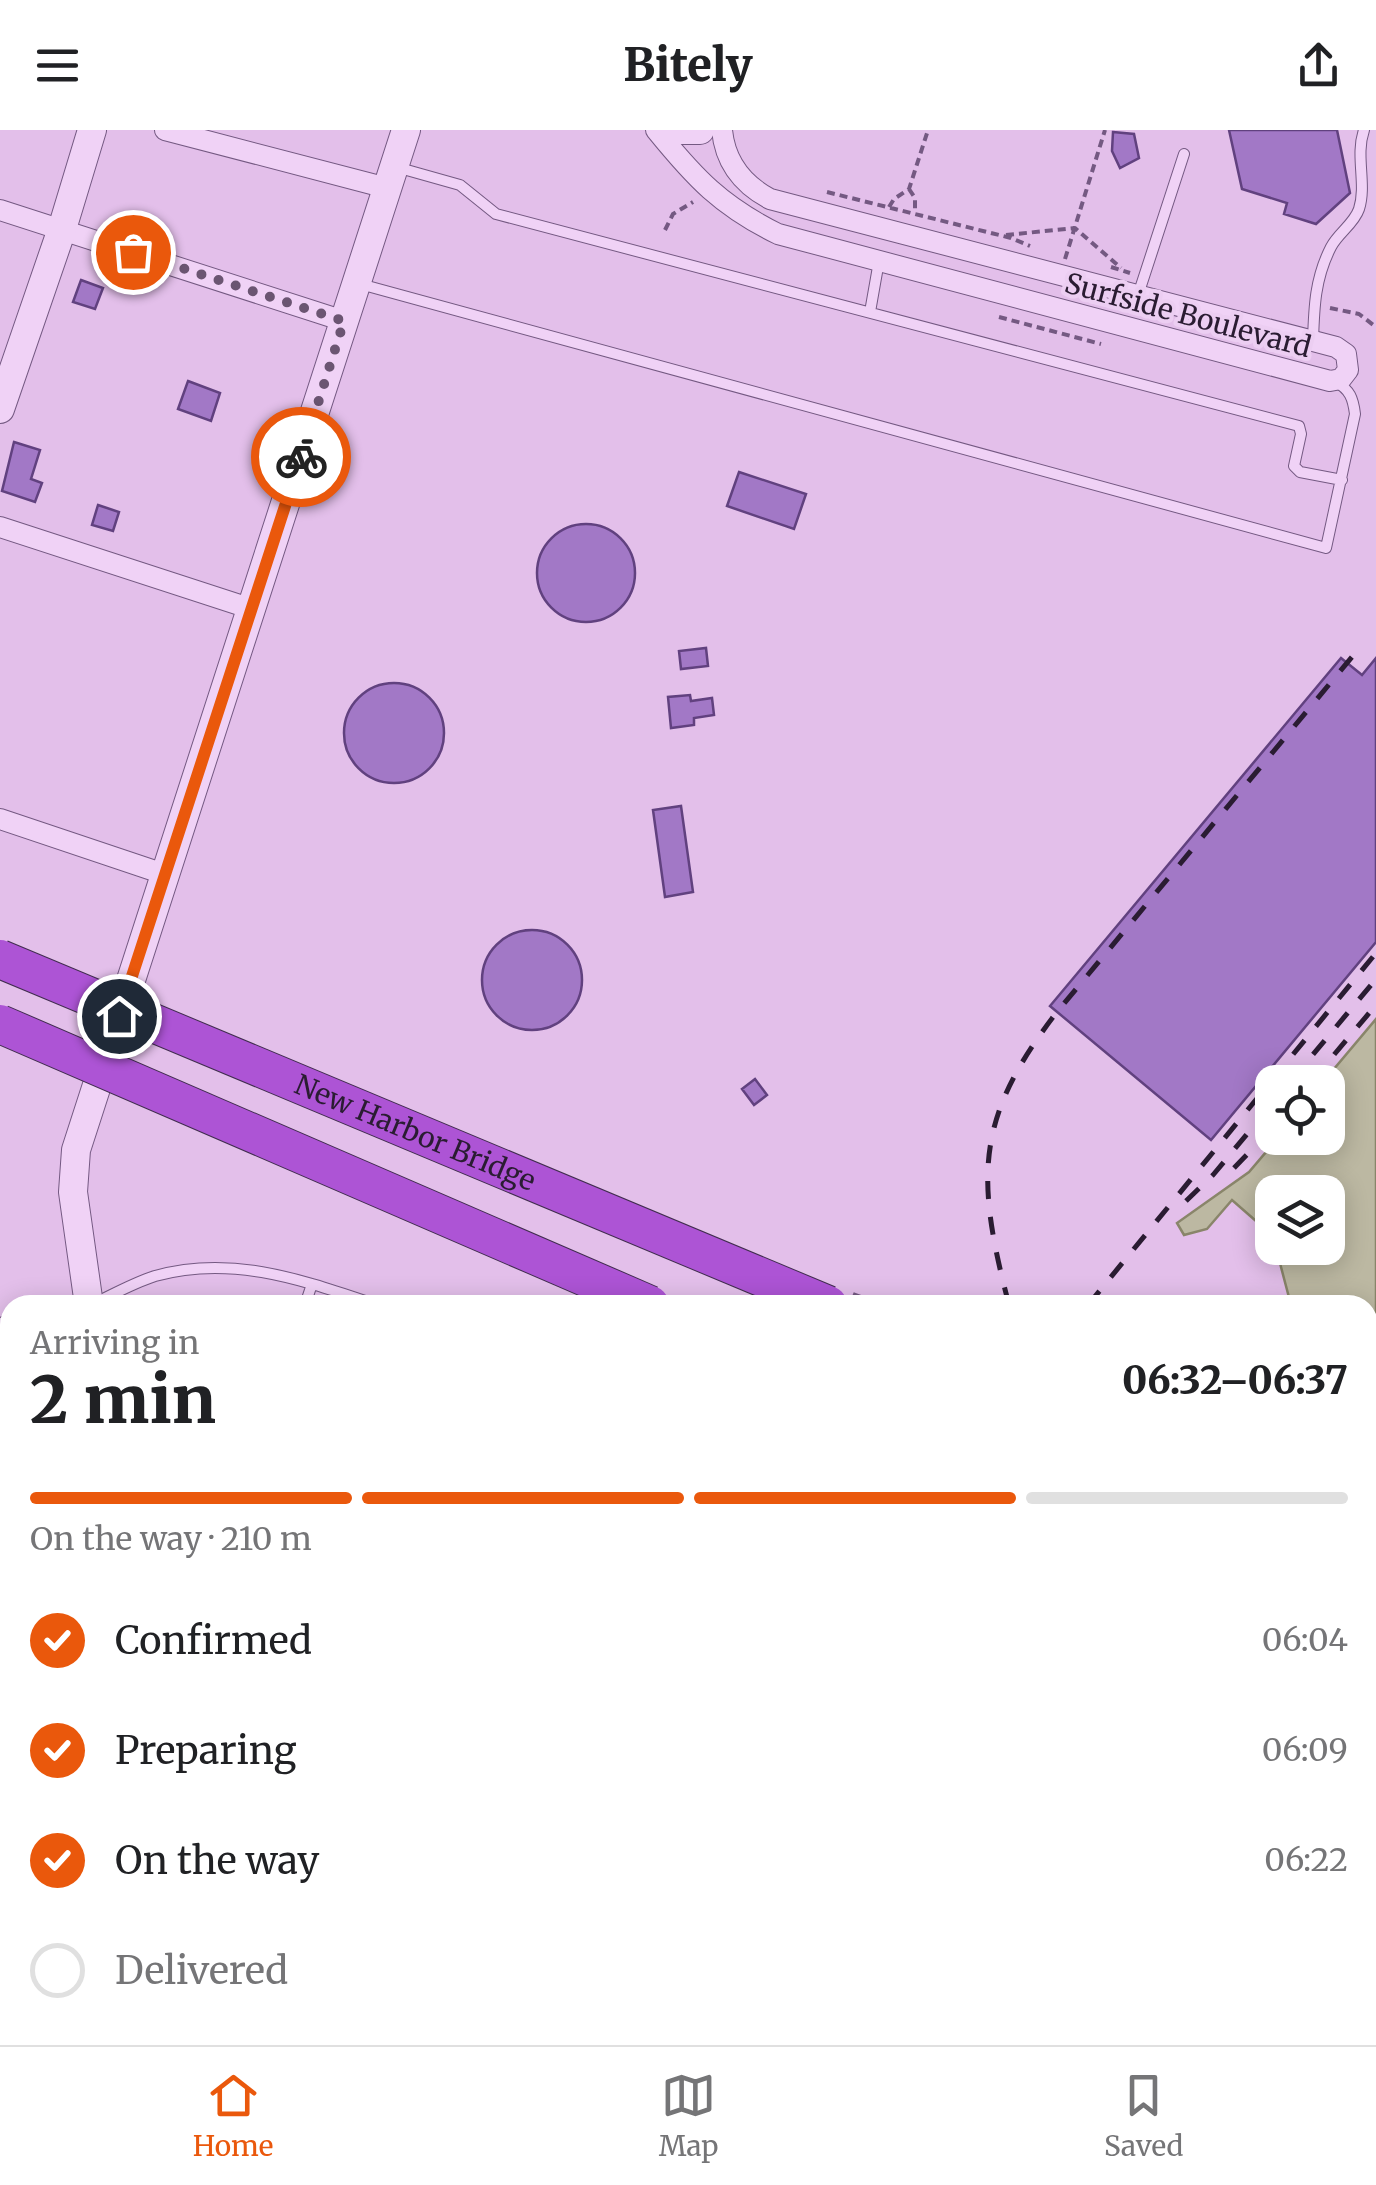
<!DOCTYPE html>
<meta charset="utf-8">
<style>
body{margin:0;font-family:Merriweather,serif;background:#f6f6f6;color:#202124;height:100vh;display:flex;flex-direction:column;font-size:38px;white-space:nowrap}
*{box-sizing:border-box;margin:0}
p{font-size:32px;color:#757577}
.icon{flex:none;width:55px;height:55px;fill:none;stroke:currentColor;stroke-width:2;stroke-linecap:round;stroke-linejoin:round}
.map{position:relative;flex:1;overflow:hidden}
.details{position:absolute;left:0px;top:1165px;width:1378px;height:750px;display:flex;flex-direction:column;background:#fff;border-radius:30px 30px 0 0;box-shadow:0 5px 25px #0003}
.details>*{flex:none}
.fabs{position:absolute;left:1255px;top:935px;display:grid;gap:20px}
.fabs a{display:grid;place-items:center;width:90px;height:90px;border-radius:20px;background:#fff;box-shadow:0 5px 25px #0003;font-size:50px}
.pin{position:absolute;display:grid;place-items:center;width:85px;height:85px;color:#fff;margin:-42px;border:5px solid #fff;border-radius:50%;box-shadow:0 2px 10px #0007}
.courier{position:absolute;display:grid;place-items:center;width:100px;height:100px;margin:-50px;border:8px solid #ea580c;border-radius:50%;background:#fff;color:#222;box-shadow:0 2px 12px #0007}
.summary em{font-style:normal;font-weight:800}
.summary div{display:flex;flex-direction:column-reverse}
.summary{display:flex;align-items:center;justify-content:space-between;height:170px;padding:0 30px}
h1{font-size:65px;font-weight:800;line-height:75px}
.bar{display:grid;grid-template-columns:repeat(4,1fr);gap:15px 10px;align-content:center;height:120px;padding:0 30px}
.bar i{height:12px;border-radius:8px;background:#e0e0e0}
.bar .active{background:#ea580c}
.bar p{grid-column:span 4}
ol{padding:0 30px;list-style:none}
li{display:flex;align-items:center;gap:30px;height:110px}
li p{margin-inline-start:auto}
li .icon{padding:10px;border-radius:50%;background:#ea580c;color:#fff;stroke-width:4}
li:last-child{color:#757577}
li i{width:55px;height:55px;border:5px solid #e0e0e0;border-radius:50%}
header{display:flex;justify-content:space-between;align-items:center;height:130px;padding:0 30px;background:#fff;font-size:45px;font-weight:800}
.menu{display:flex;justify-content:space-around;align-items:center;height:140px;border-top:2px solid #e0e0e0;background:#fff;font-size:28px;color:#757577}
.menu a{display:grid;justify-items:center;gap:5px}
.menu .active{color:#ea580c}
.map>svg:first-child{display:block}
</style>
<header><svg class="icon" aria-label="menu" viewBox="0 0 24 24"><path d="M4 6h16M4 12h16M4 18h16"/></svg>Bitely<svg class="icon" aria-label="share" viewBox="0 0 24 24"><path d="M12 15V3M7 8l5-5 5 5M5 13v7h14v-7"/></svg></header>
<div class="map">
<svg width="1376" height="1915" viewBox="0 0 1376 1915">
<rect width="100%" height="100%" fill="#e3bfea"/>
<path fill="#bcb8a2" stroke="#89856a" stroke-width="2.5" d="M1376,889V1494L1368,1462V1175H1291L1276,1118H1328V1062H1272V1105L1232,1070L1207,1099L1184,1105L1177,1093L1249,1042L1278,1008H1328V952H1323Z
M1376,1670V1744L1368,1718V1672Z
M1376,1794V1915H1360L1357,1905H1368V1815Z"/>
<path fill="#a278c6" stroke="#61417f" stroke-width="2.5" d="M1229,0H1337L1350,63L1316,94L1284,84L1287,73L1242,59Z
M1113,2L1134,4L1139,28L1120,38L1112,21Z
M81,150L103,158L95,179L73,172Z
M188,251L220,263L211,291L178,279Z
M14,312L40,320L31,349L42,353L35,372L2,361Z
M739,342L806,364L794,399L727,376Z
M98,375L119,382L113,401L92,395Z
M537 443a49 49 0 1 1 98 0a49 49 0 1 1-98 0Z
M706,518L708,536L681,539L679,521Z
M1341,528L1362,545L1376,528V812L1211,1010L1050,876Z
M344 603a50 50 0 1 1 100 0a50 50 0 1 1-100 0Z
M690,565L691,571L712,568L714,585L694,588V595L671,598L668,567Z
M681,676L693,762L665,767L653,680Z
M482 850a50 50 0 1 1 100 0a50 50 0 1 1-100 0Z
M755,949L767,965L754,975L742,959Z"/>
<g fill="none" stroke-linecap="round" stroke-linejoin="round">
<defs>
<path id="service" d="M396,37L460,55L496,84L1299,296L1301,304L1294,336L1300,342L1342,350
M360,154L1326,418L1355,284C1353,268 1350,260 1336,252
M1138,165L1184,24
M870,182L879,131
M1313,211C1314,177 1315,148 1331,117C1338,103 1354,94 1359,79C1367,54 1355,26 1364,0
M91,1175C112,1165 133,1153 155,1146C233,1124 305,1151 377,1175
M305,1175L312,1154
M375,1905L378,1915
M659,1905L662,1915"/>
<path id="minor" d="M165,0L387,58
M656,0C695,48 721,76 778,104L1330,251L1341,249L1348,240L1346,224L1336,217L770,69C742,54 725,32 722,0
M0,80L344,191
M0,397L252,479
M0,689L164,744
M0,1438L10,1441
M1163,1905L1166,1915"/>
<path id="tertiary" d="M667,0H700
M0,279L62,99L92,0
M89,1175L73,1062L76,1020L406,0"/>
<path id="secondary" d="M5,1202L10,1236
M0,1305L10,1333
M162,1905L165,1915"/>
<path id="motorway" d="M1368,1404L1376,1407
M1368,1476L1376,1480"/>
</defs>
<use href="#service" stroke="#745982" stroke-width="12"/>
<use href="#minor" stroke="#745982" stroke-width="22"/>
<use href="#tertiary" stroke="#745982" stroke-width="30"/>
<use href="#secondary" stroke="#553c63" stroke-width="32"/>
<use href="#motorway" stroke="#412d4f" stroke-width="40"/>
<path stroke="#745982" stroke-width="4" stroke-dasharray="8 5" stroke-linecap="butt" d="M909,59L915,68V82
M827,62L1011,108L1030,116
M889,77L894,69L909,59L928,0
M665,100L673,84L693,72
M1006,105L1075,98L1121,138
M1065,129L1105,0
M1111,137L1130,143
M1330,178L1359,184L1376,197
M999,187L1101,214
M1368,1727L1376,1725
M1368,1841H1374"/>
<use href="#service" stroke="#f0d2f6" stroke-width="10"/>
<use href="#minor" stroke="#f0d2f6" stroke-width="20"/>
<use href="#tertiary" stroke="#f0d2f6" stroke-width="28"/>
<use href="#secondary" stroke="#f0d2f6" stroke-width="30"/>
<use href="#motorway" stroke="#ad54d5" stroke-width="38"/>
<path stroke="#2a1c32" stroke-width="5" stroke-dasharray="18 18" stroke-linecap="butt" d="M1290,952L1376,849
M1311,952L1376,875
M1234,1038L1272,999
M1186,1071L1213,1045L1272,974
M1009,1175C976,1049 974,989 1057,882L1361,516
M1088,1175L1376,823
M0,1409L10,1412
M471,1905L473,1915
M1174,1905L1179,1915
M1203,1905L1205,1915"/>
<defs>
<g id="motorway-bridge">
<path id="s1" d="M0,829L828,1175"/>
<path d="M0,894L650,1175"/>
</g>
</defs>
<use href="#motorway-bridge" stroke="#412d4f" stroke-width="40" stroke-linecap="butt"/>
<path stroke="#745982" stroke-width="4" stroke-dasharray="8 5" stroke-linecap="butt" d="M853,1164L881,1175"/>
<use href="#motorway-bridge" stroke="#ad54d5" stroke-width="38"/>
</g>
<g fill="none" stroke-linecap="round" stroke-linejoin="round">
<path stroke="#6b5572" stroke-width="10" stroke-dasharray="0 18" d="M133,122L344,191L301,327"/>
<path stroke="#ea580c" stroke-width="12" d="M119,886L301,327"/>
</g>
<g text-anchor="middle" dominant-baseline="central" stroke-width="8" stroke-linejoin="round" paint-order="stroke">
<g font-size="28" fill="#2a1c32" stroke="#eccef2">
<text transform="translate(1188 185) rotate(15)">Surfside Boulevard</text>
<text stroke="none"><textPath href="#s1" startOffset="450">New Harbor Bridge</textPath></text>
</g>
</g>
</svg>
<div class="fabs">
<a><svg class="icon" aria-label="locate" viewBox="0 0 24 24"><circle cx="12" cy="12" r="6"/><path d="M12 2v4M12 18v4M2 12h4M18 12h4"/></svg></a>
<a><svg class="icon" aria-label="layers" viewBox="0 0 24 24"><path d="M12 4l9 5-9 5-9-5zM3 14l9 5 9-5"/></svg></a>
</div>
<div class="pin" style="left:133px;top:122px;background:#ea580c"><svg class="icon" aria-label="bag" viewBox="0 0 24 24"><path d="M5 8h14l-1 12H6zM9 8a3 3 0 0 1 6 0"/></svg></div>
<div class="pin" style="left:119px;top:886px;background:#1f2937"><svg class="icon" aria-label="home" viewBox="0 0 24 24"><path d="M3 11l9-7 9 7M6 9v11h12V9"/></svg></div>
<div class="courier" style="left:301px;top:327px"><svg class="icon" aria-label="bike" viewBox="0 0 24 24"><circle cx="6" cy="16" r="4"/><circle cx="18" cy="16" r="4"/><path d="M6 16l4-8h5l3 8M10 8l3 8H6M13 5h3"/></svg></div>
<section class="details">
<div class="summary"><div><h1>2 min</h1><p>Arriving in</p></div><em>06:32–06:37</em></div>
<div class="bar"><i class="active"></i><i class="active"></i><i class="active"></i><i></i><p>On the way · 210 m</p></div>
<ol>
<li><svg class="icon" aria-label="check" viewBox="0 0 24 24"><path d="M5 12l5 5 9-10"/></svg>Confirmed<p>06:04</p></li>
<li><svg class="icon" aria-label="check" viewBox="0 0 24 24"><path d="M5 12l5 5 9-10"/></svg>Preparing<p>06:09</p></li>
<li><svg class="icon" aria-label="check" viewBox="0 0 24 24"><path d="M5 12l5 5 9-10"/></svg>On the way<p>06:22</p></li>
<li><i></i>Delivered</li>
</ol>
</section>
</div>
<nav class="menu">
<a class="active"><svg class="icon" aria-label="home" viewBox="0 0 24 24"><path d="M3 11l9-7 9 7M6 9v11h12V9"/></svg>Home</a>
<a><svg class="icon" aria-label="map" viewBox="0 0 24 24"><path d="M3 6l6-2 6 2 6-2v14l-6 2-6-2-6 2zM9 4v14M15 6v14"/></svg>Map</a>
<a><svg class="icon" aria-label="saved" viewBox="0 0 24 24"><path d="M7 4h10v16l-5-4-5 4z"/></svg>Saved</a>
</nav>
